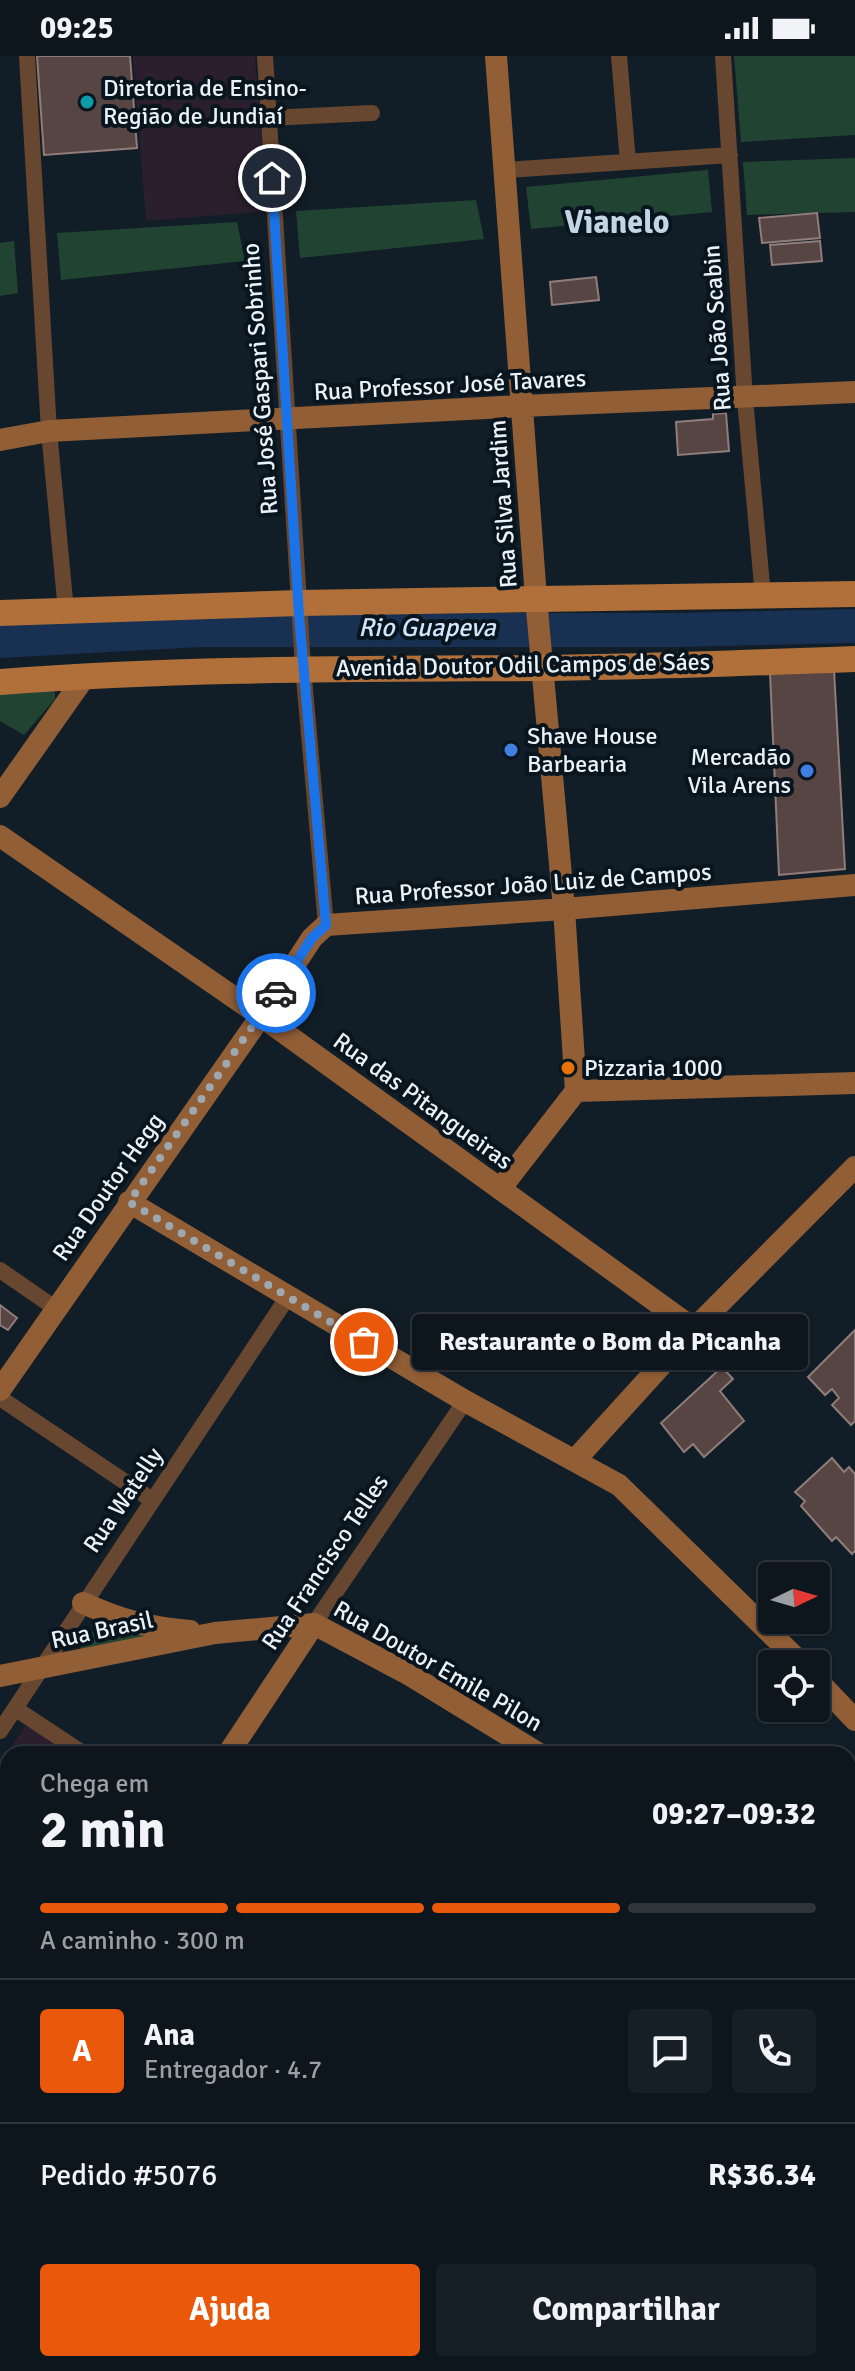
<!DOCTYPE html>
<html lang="pt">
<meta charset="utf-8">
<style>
body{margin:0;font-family:Signika,sans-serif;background:#171f26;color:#f1f3f6;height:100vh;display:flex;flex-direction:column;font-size:30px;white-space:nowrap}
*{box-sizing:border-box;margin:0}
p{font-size:26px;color:#9b9fa4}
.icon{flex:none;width:44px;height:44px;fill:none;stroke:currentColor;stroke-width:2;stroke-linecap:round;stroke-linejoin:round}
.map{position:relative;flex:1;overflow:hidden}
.details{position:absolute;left:0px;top:1690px;width:856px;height:626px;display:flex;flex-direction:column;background:#0e161d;border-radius:24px 24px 0 0;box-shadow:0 2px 6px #0004,0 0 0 2px #2e353b}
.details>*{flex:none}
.needle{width:52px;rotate:85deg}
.fabs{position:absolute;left:758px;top:1506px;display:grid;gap:16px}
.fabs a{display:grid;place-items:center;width:72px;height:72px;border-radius:8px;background:#0e161d;box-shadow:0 2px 6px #0004,0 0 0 2px #2e353b;font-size:40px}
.pin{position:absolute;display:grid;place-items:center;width:68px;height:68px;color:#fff;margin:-34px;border:4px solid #fff;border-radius:50%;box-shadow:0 2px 8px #0007}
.courier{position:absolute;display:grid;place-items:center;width:80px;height:80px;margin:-40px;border:6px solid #1a73e8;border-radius:50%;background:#fff;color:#222;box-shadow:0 2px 10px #0007}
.bubble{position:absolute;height:56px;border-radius:8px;background:#0e161d;box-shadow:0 2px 6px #0004,0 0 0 2px #2e353b;font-size:26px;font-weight:700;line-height:56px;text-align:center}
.summary em{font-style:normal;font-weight:700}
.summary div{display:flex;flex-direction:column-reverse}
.summary{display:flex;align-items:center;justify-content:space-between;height:136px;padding:0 40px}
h1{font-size:52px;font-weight:700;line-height:60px}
.bar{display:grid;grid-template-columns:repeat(4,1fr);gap:12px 8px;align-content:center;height:96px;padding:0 40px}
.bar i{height:10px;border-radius:6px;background:#2e353b}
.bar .active{background:#ea580c}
.bar p{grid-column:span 4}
.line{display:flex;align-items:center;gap:20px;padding:0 40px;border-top:2px solid #2e353b}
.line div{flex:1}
.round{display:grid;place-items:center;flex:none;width:84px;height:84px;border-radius:8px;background:#171f26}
.primary-button{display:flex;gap:16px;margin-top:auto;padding:16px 40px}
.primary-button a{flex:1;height:92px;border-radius:8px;background:#ea580c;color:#fff;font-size:32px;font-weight:700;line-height:92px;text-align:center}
.primary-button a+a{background:#171f26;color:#f1f3f6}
.status{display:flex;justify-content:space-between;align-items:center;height:56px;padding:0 40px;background:#0e161d;direction:ltr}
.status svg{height:22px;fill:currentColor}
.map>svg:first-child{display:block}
</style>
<div class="status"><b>09:25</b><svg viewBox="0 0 49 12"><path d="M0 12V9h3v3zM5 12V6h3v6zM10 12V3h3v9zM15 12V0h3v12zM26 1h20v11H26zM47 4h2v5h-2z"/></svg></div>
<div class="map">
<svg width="855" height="2315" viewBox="0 0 855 2315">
<rect width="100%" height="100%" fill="#121e27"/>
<path fill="#2b1f2d" d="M133,0H255L267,155L146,165Z
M27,1668L70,1698H8V2005L0,2016V1707Z"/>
<path fill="#214432" d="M734,0H855V79L741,86Z
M855,102V156L747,159L743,106Z
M708,114L712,156L531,173L526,131Z
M476,144L484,183L300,202L296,155Z
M237,166L245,205L61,224L57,177Z
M14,185L18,237L0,240V187Z
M52,633L55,637V643L24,679L0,665V634Z
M97,1569L158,1582L74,1601Z"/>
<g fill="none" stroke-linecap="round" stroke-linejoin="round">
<path stroke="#183051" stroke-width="34" d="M0,585L201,574H678L855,570"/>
</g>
<path fill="#564542" stroke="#907d7a" stroke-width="2" d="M37,0H130L137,92L44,99Z
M817,157L820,182L762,187L759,162Z
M820,185L822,205L772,209L770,189Z
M596,221L599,244L552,249L550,226Z
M726,357L729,395L678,399L676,366L713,363V358Z
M834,614L845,813L779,819L770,616Z
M0,1249L17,1262L8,1274L0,1269Z
M855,1274V1365L851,1369L832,1349L839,1342L832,1333L825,1339L808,1321Z
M722,1311L733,1323L720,1335L744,1365L704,1401L693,1388L684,1396L661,1367Z
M832,1402L844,1416L849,1411L855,1418V1495L852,1498L836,1481L832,1485L801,1450L805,1445L795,1436Z
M855,2060V2154L848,2165V2072Z"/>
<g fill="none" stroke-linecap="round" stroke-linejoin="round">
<path stroke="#67472f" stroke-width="16" d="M27,0L49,375L66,555
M265,0L303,611L326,869
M619,0L628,106
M723,0L745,343L763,540
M269,62L372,57
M506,114L730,99
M0,1214L55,1252
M0,1342L152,1444
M314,1568L465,1345
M16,1653L84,1698
M0,1675L287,1242
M0,2049L8,2054
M372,2308L382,2315
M58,2315L63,2308"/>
<path stroke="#915e36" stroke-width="22" d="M496,0L536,542L564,853L576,1035
M0,384L49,375L522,350L855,336
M0,741L86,619
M0,780L261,960L694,1273
M576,1035L855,1027
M500,1133L576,1035
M129,1146L465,1345L619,1429L802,1608
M0,1334L261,960L312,882L326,869L564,853L855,829
M575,1404L694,1273L855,1111
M83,1547C121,1564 149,1572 190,1575
M0,1620L215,1577L314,1568L410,1619L539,1698
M816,1623L855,1664
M228,1698L314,1568
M848,1912L855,1917
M848,2003L855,1993
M0,2033L8,2021
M848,2219L855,2224
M216,2315L220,2308
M634,2315L639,2308"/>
<path stroke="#b1703a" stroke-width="26" d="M0,557L299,547L855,538
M0,626C180,612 359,613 540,612C645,611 750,607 855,603"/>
</g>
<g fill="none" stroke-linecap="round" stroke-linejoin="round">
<path stroke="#9ea8b0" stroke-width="8" stroke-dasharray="0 14.4" d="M276,937L129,1146L364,1286"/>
<path stroke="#1a73e8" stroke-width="10" d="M272,122L299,559L326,869L312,882L276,937"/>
</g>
<circle fill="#0f9aa8" stroke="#09151e" stroke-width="3" cx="87" cy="46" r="8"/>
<g fill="#3f7fe0" stroke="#09151e" stroke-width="3">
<circle cx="511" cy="694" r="8"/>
<circle cx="807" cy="715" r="8"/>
</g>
<circle fill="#e8710a" stroke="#09151e" stroke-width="3" cx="568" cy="1012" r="8"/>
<g text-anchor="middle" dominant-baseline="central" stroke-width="8" stroke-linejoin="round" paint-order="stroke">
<g font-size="24" fill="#eaf2f9" stroke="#09151e" text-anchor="start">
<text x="103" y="32">Diretoria de Ensino-<tspan x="103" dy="28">Região de Jundiaí</tspan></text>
<text x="527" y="680">Shave House<tspan x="527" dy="28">Barbearia</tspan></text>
<text x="791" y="701" text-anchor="end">Mercadão<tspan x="791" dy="28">Vila Arens</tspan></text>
<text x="584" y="1012">Pizzaria 1000</text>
</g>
<g font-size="24" fill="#eaf2f9" stroke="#09151e">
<text transform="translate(717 272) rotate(-94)">Rua João Scabin</text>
<text transform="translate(260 323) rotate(-94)">Rua José Gaspari Sobrinho</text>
<text transform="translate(450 329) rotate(-3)">Rua Professor José Tavares</text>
<text transform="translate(503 448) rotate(-94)">Rua Silva Jardim</text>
<text transform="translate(523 609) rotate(-1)">Avenida Doutor Odil Campos de Sáes</text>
<text transform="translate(533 828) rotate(-4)">Rua Professor João Luiz de Campos</text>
<text transform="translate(423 1045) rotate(36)">Rua das Pitangueiras</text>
<text transform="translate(108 1131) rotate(-55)">Rua Doutor Hegg</text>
<text transform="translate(123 1444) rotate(-56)">Rua Watelly</text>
<text transform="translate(325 1506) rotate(-56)">Rua Francisco Telles</text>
<text transform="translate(102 1574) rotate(-12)">Rua Brasil</text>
<text transform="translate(438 1610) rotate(30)">Rua Doutor Emile Pilon</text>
</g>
<g font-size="26" font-style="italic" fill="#d3e4fd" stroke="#09151e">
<text x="427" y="572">Rio Guapeva</text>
</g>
<g font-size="32" font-weight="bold" fill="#c5d5e2" stroke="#09151e">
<text x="617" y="166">Vianelo</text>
</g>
</g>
</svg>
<div class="fabs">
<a><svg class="needle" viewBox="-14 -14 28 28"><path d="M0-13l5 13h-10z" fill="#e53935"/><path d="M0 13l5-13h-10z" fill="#9b9fa4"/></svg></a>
<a><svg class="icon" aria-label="locate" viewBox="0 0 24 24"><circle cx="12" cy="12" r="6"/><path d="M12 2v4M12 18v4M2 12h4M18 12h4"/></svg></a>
</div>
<div class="pin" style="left:364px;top:1286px;background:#ea580c"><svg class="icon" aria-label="bag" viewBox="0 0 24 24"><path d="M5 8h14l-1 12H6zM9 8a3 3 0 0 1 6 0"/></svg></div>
<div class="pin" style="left:272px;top:122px;background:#1f2937"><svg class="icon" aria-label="home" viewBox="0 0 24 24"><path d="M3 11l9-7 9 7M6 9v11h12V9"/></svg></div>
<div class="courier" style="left:276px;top:937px"><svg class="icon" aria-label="car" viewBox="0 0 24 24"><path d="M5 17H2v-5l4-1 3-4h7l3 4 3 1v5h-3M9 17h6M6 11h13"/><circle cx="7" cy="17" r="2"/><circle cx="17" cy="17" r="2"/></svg></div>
<div class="bubble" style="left:412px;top:1258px;width:396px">Restaurante o Bom da Picanha</div>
<section class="details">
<div class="summary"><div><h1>2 min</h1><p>Chega em</p></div><em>09:27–09:32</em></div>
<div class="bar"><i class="active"></i><i class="active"></i><i class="active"></i><i></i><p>A caminho · 300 m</p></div>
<div class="line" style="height:144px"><b class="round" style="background:#ea580c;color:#fff">A</b><div><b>Ana</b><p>Entregador · 4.7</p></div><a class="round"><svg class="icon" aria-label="chat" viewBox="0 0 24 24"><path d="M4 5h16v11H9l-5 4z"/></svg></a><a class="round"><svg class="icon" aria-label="phone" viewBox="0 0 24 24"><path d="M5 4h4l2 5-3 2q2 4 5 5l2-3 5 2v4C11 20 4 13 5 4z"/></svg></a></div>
<div class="line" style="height:104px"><div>Pedido #5076</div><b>R$36.34</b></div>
<div class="primary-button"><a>Ajuda</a><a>Compartilhar</a></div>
</section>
</div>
